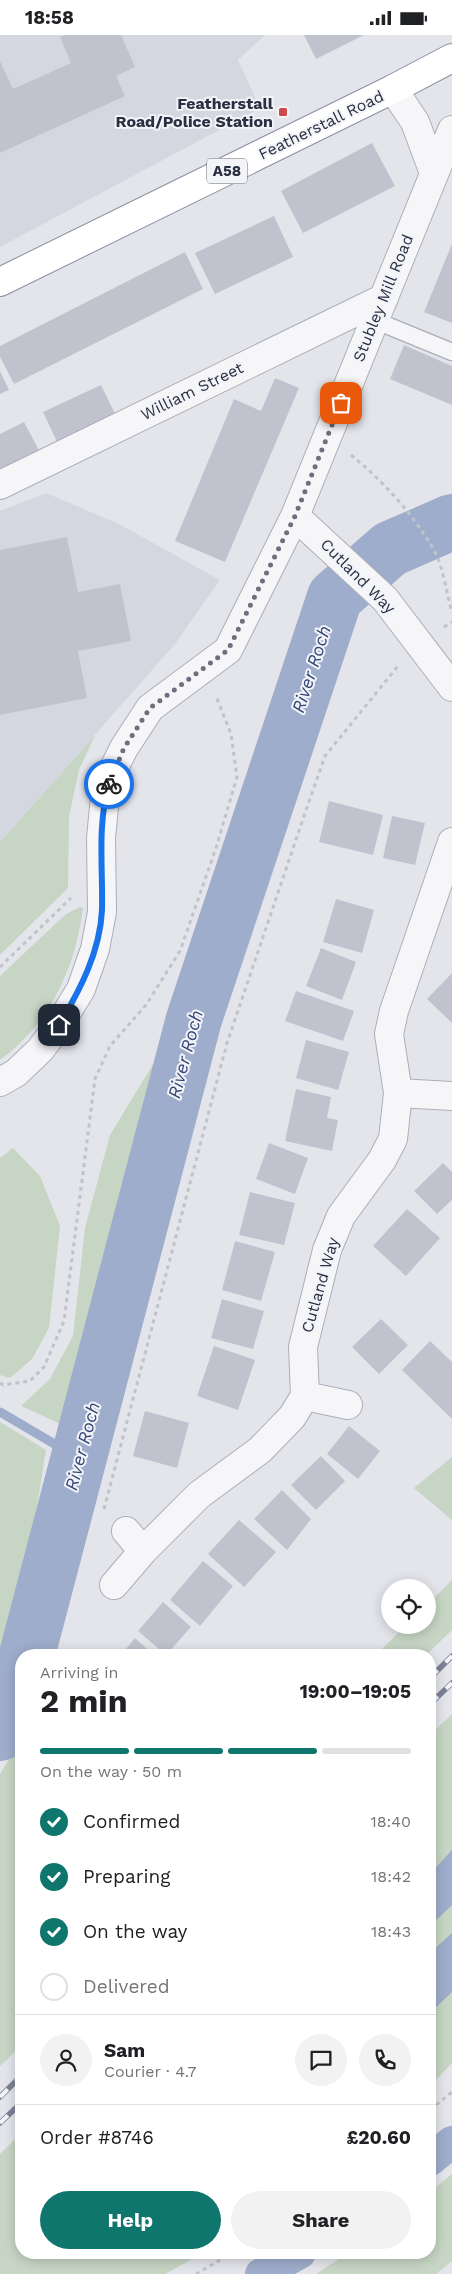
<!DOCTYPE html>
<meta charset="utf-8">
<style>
body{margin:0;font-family:"Work Sans",sans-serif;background:#f2f2f2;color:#202124;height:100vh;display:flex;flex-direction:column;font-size:19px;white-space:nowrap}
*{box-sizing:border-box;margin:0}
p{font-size:16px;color:#757577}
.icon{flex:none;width:28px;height:28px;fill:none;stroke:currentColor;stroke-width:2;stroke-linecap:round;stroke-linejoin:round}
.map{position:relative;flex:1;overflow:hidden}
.details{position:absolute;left:15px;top:1614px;width:421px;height:610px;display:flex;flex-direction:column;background:#fff;border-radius:20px;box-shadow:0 2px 12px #0003}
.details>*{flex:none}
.fabs{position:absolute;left:381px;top:1544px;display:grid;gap:10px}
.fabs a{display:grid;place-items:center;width:55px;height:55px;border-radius:50%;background:#fff;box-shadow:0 2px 12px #0003;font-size:25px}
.pin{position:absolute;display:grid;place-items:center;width:42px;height:42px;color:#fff;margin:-21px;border-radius:10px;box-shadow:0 2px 8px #0006}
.courier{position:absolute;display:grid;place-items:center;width:50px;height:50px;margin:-25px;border:4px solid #1a73e8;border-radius:50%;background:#fff;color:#222;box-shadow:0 1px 6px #0007}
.head em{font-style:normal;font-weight:700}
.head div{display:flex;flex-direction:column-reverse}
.head{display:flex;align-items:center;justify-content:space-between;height:85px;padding:0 25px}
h1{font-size:32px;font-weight:700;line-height:38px}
.bar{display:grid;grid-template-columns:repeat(4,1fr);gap:8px 5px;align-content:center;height:60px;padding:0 25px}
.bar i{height:6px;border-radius:4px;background:#e0e0e0}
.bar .selected{background:#0f766e}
.bar p{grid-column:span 4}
.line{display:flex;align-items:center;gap:12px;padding:0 25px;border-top:1px solid #e0e0e0}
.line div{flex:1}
.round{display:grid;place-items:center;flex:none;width:52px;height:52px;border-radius:26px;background:#f2f2f2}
ol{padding:0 25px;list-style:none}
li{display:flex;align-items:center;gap:15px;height:55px}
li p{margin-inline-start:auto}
li .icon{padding:5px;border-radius:50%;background:#0f766e;color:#fff;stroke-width:4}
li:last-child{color:#757577}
li i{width:28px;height:28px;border:2px solid #e0e0e0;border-radius:50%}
.action{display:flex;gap:10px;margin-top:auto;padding:10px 25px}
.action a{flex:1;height:58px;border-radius:30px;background:#0f766e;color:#fff;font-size:20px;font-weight:700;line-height:58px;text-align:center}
.action a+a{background:#f2f2f2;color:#202124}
.status{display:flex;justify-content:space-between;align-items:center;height:35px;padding:0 25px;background:#fff;direction:ltr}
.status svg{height:14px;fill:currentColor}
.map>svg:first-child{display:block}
</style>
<div class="status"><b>18:58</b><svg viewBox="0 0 49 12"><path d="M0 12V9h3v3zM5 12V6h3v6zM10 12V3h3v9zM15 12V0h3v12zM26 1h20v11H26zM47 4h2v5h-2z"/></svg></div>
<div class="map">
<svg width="452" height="2239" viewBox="0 0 452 2239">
<rect width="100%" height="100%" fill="#e3e5eb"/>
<path fill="#d5d7e0" d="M0,0H265L238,25L260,73L0,212Z
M46,458L119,489L220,545L175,609L0,807V476Z"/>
<path fill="#c6d5c4" d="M95,700L79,735L69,782L68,853L0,920V807Z
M80,872L83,873C75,934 50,988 0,1025V941L66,879Z
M161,1016L173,1022L76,1396L21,1371L50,1344L73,1301L85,1193L110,1100Z
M13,1113L40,1141L60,1191L49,1293L32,1324L10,1343L0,1340V1123Z
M0,1387L46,1415L29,1521L0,1613Z
M452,1422V1485L414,1453Z
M452,1545V1595L426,1620H376L406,1590H428V1569Z
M452,1679V2028L430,2051V1700Z
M21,1704V2011L0,2031V1739Z
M21,2098V2218H203L165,2239H0V2119Z
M452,2139V2226L436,2239H316L348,2218H430V2157Z"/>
<path fill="#9eadcb" d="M452,1815V1870L430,1891V1839Z
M452,1898V1957L430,1978V1918Z"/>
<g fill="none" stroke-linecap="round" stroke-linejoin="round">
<path stroke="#9eadcb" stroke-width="9" d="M0,1377L80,1424"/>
<path stroke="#9eadcb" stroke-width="32" d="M430,2125L452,2107
M261,2239L300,2218"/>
<path stroke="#9eadcb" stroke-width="56" d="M27,1620L194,984L335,562L390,514L452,487
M0,1698L21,1639"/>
</g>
<path fill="#c0c3ce" d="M65,0H121L135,32L116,41L125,61L0,118V26L13,54L71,28L60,2Z
M304,0H364L316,24Z
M372,108L395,151L303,198L281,156Z
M274,181L293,222L215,259L195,218Z
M452,209V288L424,277Z
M185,217L203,254L14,349L0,322V311Z
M404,310L452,331V370L390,344Z
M0,336L9,355L0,359Z
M275,343L299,353L225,527L175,506L234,364L261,376Z
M101,350L117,383L59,411L43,377Z
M24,387L41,419L0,440V399Z
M67,502L78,557L120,549L131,606L78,616L87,663L0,680V515Z
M329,766L383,780L373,820L319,807Z
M392,781L425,788L415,830L383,823Z
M336,864L374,875L362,918L323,907Z
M321,913L356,927L342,965L306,951Z
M452,938V988L427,964Z
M296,956L354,976L343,1006L285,986Z
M306,1005L349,1017L338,1055L296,1043Z
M296,1054L331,1062L327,1083L338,1085L332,1116L285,1106Z
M269,1108L308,1123L295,1159L256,1144Z
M443,1128L452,1137V1165L437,1179L414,1156Z
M250,1157L295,1168L284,1210L239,1200Z
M407,1174L440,1203L406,1241L373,1211Z
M235,1206L275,1217L261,1266L222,1255Z
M222,1264L264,1276L253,1314L211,1303Z
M381,1284L408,1310L379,1339L352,1312Z
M430,1306L452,1327V1384L402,1335Z
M214,1311L255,1325L238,1375L197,1361Z
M145,1376L189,1388L177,1433L133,1421Z
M349,1391L380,1416L358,1444L327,1419Z
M321,1421L345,1446L316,1475L291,1450Z
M282,1455L311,1484L287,1515L254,1484Z
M239,1485L276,1517L244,1552L208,1519Z
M203,1526L233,1551L200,1591L170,1565Z
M163,1567L191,1592L166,1620L138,1596Z
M135,1603L154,1620H121Z"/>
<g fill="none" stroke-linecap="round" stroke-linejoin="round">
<defs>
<path id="service" d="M374,285L452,317"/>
<path id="minor" d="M393,54L415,87L434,138
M0,450L384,263
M295,481L385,564L452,652
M0,1047L16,1038L40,1015L59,990L81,954L95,914L102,877L101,803L105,762L113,735L124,713L150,673L228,615L295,481L452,95
M398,1058L452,1061
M305,1361L348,1370
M126,1496L143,1516
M114,1550L143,1516L199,1460L260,1415L292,1382L305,1361L303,1312L327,1215L341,1181L382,1125L393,1104L398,1058L389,999L394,976L452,807"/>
<path id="trunk" d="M0,247L393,54L452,23"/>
</defs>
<use href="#service" stroke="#acafb9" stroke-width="19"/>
<use href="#minor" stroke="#acafb9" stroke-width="30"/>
<use href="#trunk" stroke="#8a90a2" stroke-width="30"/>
<path stroke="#c1c3ca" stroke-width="3" stroke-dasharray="4 4" stroke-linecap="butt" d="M351,420C383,446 413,479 434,515C443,531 447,560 452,578
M444,592L452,587
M0,932L71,863
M0,1348L3,1350L30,1346L44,1332L64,1286L95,1044L110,1011L146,970L180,916L216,813L237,742L231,699L216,661
M104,1474L227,1008L304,781L325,721L398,631
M430,2075L452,2057
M196,2239L232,2218"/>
<use href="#service" stroke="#f6f6f9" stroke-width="16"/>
<use href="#minor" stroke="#f6f6f9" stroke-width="28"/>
<use href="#trunk" stroke="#fff" stroke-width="28"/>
<defs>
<path id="rail" d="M430,1643L452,1621
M430,1669L452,1648
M0,2062L21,2041
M0,2088L21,2068"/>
</defs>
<use href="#rail" stroke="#7c8195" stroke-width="5.5"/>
<use href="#rail" stroke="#f3f4f8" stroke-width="4" stroke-dasharray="11" stroke-linecap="butt"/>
</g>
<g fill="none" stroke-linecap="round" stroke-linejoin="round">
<path stroke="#6b6f7e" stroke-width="5" stroke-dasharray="0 9" d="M109,749L124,713L150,673L228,615L295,481L341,368"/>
<path stroke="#1a73e8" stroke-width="6" d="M59,990C80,955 100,917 102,875C103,833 97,790 109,749"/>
</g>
<rect fill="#cf4a49" stroke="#f3f4f8" stroke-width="2" x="278" y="72" width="10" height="10" rx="2.5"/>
<g text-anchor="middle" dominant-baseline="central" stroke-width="4" stroke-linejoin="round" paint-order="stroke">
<rect fill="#f3f4f8" stroke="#666b79" stroke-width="1" x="207" y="123.5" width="40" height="25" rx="4"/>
<g font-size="15" font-weight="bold" fill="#2a3043">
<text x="227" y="136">A58</text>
</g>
<g font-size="16" font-weight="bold" fill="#2a3043" stroke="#f3f4f8" text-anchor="end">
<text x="273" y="68">Featherstall<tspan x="273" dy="18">Road/Police Station</tspan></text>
</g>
<g font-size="16" fill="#2a3043" stroke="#f3f4f8">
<text transform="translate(321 90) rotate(-26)">Featherstall Road</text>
<text transform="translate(383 263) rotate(-68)">Stubley Mill Road</text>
<text transform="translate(192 356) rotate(-26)">William Street</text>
<text transform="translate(358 541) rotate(45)">Cutland Way</text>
<text transform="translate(320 1250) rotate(-74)">Cutland Way</text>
</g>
<g font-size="18" font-style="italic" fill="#344778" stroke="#f3f4f8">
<text transform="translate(311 634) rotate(-72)">River Roch</text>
<text transform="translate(185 1019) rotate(-75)">River Roch</text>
<text transform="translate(82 1411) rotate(-75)">River Roch</text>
</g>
</g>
</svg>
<div class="fabs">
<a><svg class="icon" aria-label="locate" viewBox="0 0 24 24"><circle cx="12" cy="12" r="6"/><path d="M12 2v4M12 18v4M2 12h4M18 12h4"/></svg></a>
</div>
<div class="pin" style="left:341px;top:368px;background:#ea580c"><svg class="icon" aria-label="bag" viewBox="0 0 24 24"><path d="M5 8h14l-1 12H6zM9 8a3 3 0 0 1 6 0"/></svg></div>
<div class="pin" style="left:59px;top:990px;background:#1f2937"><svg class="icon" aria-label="home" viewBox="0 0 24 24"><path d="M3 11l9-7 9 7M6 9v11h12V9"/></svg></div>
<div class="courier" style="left:109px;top:749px"><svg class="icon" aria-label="bike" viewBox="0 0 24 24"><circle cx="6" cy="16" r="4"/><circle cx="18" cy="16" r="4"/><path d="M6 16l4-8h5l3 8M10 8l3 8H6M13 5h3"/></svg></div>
<section class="details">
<div class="head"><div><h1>2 min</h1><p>Arriving in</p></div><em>19:00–19:05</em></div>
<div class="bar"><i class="selected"></i><i class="selected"></i><i class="selected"></i><i></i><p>On the way · 50 m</p></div>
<ol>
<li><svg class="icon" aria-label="check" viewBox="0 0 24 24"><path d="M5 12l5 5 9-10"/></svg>Confirmed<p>18:40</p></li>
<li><svg class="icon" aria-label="check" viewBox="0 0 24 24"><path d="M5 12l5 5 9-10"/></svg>Preparing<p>18:42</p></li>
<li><svg class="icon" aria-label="check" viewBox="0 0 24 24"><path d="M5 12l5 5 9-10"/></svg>On the way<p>18:43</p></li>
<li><i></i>Delivered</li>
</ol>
<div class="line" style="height:90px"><a class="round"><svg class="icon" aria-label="person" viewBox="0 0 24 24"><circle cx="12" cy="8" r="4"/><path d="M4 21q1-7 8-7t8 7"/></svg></a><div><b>Sam</b><p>Courier · 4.7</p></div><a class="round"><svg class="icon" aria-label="chat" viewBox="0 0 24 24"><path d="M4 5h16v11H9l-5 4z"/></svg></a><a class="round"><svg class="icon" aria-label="phone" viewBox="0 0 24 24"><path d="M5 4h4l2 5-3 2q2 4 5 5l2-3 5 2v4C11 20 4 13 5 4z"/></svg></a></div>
<div class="line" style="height:65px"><div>Order #8746</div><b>£20.60</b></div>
<div class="action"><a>Help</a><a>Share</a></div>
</section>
</div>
